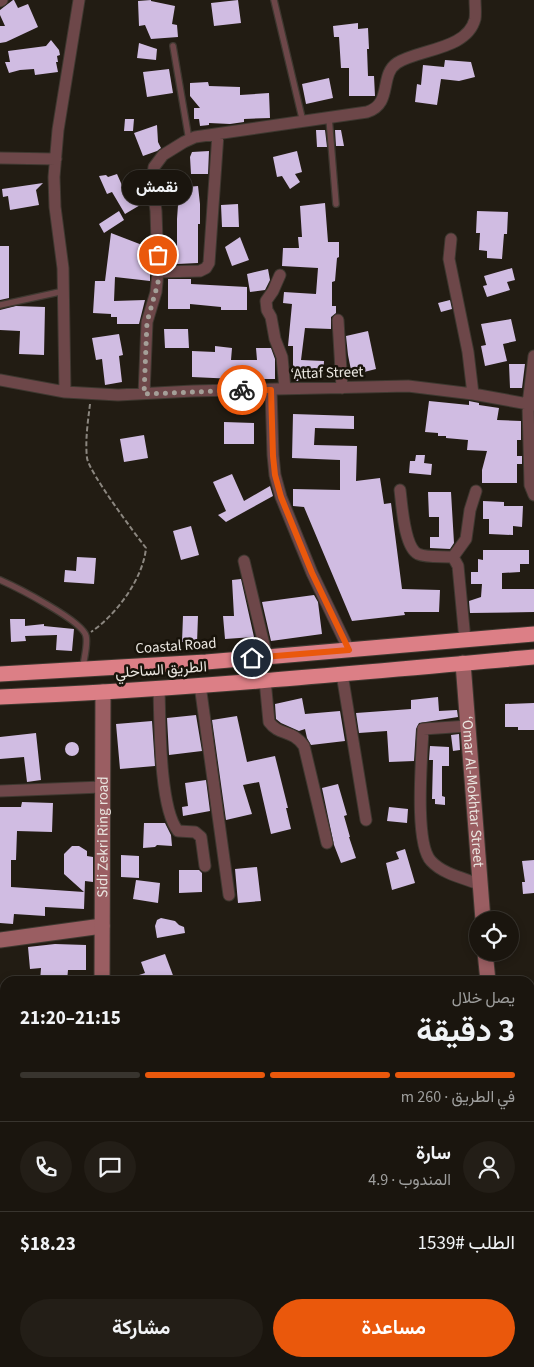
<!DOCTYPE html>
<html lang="ar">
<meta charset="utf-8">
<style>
body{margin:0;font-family:"Source Sans 3",Vazirmatn,sans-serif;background:#231e17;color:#f1f3f6;direction:rtl;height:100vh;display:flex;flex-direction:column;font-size:19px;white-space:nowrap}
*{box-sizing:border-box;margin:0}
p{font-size:16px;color:#9f9f9e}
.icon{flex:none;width:28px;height:28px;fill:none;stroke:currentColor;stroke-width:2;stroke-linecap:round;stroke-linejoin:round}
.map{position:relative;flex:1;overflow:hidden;direction:ltr}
.drawer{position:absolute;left:0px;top:976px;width:535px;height:391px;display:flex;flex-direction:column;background:#1a150e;border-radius:15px 15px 0 0;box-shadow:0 2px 8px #0003,0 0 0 1px #38342e;direction:rtl}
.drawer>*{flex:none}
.fabs{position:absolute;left:469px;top:911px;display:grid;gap:10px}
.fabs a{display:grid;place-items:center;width:50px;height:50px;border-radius:50%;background:#1a150e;box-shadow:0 2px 8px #0003,0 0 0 1px #38342e;font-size:25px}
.pin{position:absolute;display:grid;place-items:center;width:42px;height:42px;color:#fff;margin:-21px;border:2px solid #fff;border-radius:50%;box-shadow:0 1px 5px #0007}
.courier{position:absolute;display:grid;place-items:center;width:50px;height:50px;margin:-25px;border:4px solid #ea580c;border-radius:50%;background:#fff;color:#222;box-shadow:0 1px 6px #0007}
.bubble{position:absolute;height:35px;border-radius:18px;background:#1a150e;box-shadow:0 2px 8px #0003,0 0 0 1px #38342e;font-size:16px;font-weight:700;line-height:35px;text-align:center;direction:rtl}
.summary em{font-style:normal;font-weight:700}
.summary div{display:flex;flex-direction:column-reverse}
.summary{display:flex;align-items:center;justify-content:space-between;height:85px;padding:0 20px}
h1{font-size:32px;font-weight:700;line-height:38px}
.bar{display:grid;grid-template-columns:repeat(4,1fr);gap:8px 5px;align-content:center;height:60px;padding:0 20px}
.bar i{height:6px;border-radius:4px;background:#38342e}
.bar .current{background:#ea580c}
.bar p{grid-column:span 4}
.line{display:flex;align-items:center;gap:12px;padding:0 20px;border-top:1px solid #38342e}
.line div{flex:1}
.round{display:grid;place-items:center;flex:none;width:52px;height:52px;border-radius:26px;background:#231e17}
.button{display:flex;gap:10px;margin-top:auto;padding:10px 20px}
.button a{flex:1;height:58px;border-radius:30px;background:#ea580c;color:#fff;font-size:20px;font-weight:700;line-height:58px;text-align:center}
.button a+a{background:#231e17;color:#f1f3f6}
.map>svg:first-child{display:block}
</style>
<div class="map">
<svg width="534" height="1367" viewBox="0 0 534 1367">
<rect width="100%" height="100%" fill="#221c13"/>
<path fill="#301e21" d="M534,1128V1350L530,1310V1129Z"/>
<path fill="#d0bce2" d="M13,0H14L18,8L28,4L38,27L6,42L0,43V26H5L0,15V10Z
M151,0V1L175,6L172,24L177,25L178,37L151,39L145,25L139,26L138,1Z
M238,0L241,23L214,26L211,3Z
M358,23V29L368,28L369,49H367L368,76H374L375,96H349V68H341L339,37H334L333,26Z
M51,40L59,50L60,55L57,56L58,62H56L58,72L35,75L34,69L20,70L9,73L5,62H10L8,51L46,46Z
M139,43L157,49L156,60L137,58Z
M445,60L471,62L475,77L459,81L441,79L437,105L415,102L417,84L421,85L423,65L444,67Z
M169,69L173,93L147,97L143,72Z
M329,78L333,98L306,104L302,84Z
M208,82L209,86L240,87V95L269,93L270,118L244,119V122L230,124L209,123V125L200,126L199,119H194V108H200L190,96V83Z
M125,119H134L133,131H124Z
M157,125L158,142L161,148L157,151L143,156L134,133Z
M316,130H325L327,147H317Z
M335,130H341L344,146H336Z
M209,151L208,174H191L190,157L192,152Z
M297,151L302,172L295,174L300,182L290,189L282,176L277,177L273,157Z
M117,174L125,192L145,181L147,201L125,214L112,192L107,194L99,176L106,175L108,177Z
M43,183L36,190L39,205L10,210L8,196L3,197L2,189Z
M198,186L200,204V224H198V263L177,264V219L178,205L176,188Z
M325,203L328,242H339V257L337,258L335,281L332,282V306H336V313L331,317V329L305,328L301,360L324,361L323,379H299L298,381H293V346H288L292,304L283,303L284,292L316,294L318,268L282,266L283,248H299L298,237H302L300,206Z
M238,204L239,227H222L221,205Z
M119,211L124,220L104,233L99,224Z
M477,211L508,212L507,234H504L502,259L487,258V251L479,250L480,233H476Z
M111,233L150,248V281L115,277L114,301L145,300L139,324H117V317H111V314L93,313L95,281H105Z
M240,237L249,260L232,266L225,247Z
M0,246H9V298L0,300Z
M512,268L515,280L507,282L510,290L487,297L483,286L487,285L484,276Z
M268,269L270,280L265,290L250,292L247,274Z
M168,279H191V284L247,287V310H221V307L190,304V309H168Z
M450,300L452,309L441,312L438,303Z
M16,306L45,307L44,355L19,354L20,331L0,330V310Z
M511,319L516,341L503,344L507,361L485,366L481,346L486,345L481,324Z
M164,329H188L189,348H165Z
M368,331L376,369L352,375L348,355L346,336Z
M119,334L123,355L119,356L122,382L105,385L102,359L96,360L92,338Z
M215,346L232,348L231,360H257L256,348H271L275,359V379H255V381H235V379L192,377V351L215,352Z
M509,364H525L522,388H510Z
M429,401L469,405V401L479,403V405L499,408L497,420L521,421V440H517V456H522V464H517V483H482V470L487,451L467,450L468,440L446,438V436H438V433L425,432Z
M293,414L354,416V429L315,428L314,445L357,446L356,481L380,478L384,504L391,503L402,589L440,590L439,612H404L405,615L352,621L304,507L293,506V489L340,490V460L292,458Z
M224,422L254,423V444H224Z
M144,435L148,458L124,462L120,439Z
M416,455H425L424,463L432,464L431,475L409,473L410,461H415Z
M232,474L244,501L270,486L273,496L226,522L218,515L226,511L213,482Z
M428,492H451L454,543L450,549L430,548V537H439V517H429Z
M483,501L504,502V506H523L522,527L513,526V535L489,534V519H483Z
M191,526L199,555L181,560L173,531Z
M483,550H529V564H520V572L502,573V589H534V612L470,613L469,601L481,597L482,584H471V572H478V559L483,560Z
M77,557L96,558L94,584L64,582L65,570L76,571Z
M241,579L254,637L225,639L223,616H234L232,580Z
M314,595L318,602L322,634L271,641L262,602Z
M183,616H198L197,643L182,642Z
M10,619H25V626L44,624V626L74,629L72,651L56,650L57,635L25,636L26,641L11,642Z
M438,697L439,711L457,710L458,717L419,723L416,729L414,761L389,762L387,731L359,733L356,713L411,709V700Z
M302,698L305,714L340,711L345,741L311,745L307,738L305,729L299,731L281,723L276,719L275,704Z
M534,703V730H518V727H505V704Z
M196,715L202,751L169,755L167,718Z
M237,716L247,762L275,756L288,808H286L291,829L271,834L259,782L243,785L252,814L226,820L212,720Z
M152,721L155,766L120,769L116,724Z
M36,733L41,780L27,782L24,757L0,759V737Z
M459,734L460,750L453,751L451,735Z
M65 749a7 7 0 1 1 14 0a7 7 0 1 1-14 0Z
M430,746L449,747V766H442V796L445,797V805L435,804V799H432L433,760H429Z
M206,780L210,811L183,816L182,807L188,806L185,783Z
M338,784L347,815L344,816L350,837H349L356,858L341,863L334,845L322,788Z
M22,802L53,803L52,832L17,831L16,860H11V887L84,892L64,874V854L72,846H79L87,851V856L93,857V882L85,881L84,909L45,907V916L14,914L13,924L0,923V807H21Z
M389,807L408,809L407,823L387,821Z
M144,823H165L171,835L172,846L157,845L155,847L143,848Z
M405,849L415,883L392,890L386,863L399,859L396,852Z
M121,855L139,856V878L121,877Z
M534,860V893L523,894L522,882H525L522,861Z
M257,867L261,901L238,903L235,869Z
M179,870H199L202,873V892L179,893Z
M136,880L160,883L158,903L133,899Z
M161,918L175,921L179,925L184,927L185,933L157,938L155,926L157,920Z
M55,944L86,945V970H68L67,981H40L41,968L30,969L28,947Z
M165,954L174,978L164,981H125L124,980L145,973L141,962Z"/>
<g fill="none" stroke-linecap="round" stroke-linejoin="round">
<defs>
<path id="lane" d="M274,0L303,122
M173,46L189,140
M329,118L336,204
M0,305L64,291
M0,580C16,587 83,621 86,636C88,645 84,658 83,667"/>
<path id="street" d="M0,1L2,0
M0,158L56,159
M451,239L449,259L468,352L473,394
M158,272L200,271L206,268L209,263L218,134
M280,275L273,291L266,301L267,310L271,317L275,339L282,357L285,389
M338,320L342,388
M534,356L528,404L530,485L534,495
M0,380L65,392L118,395L193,391L408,386L473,394L534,405
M271,390L273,455L275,475L281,497L312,573L349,650
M65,392L63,268L55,207L54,177L58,130L79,0
M144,394L147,322L156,292L158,272L156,211L152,183L154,167L163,155L184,142L195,137L367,112C393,104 379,75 397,63C419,49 467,50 475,19C476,13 475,6 475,0
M400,490C402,505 404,547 418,554C427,558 443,556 453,557L458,566L465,640
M453,557L466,539L470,510L476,491
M244,561L267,657
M342,674L366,820
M265,680L269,722C279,736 292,729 304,746L327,843
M200,685L229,895
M159,688C160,720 159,808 178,831L195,832L201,837L205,866
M468,726L423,729C422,756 414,843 431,861C443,874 463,878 479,884
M0,791L102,787
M0,1085H5
M0,1202L5,1201
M0,1307H5"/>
<g id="secondary">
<path id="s1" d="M463,663L483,920"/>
<path d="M0,940L102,926"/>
<path d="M485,952L488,981"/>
<path id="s2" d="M102,981L103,692"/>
<path d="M524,1362L525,1367"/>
<path d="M100,1367V1362"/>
</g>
<path id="highway" d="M0,674L206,662L534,634
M0,697C178,690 356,673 534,657"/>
</defs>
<use href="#lane" stroke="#3e3830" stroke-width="8"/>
<use href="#street" stroke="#3e3830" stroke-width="13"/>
<use href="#secondary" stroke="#3e3830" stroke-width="17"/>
<use href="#highway" stroke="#3e3830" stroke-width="17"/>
<path stroke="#8b867f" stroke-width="2" stroke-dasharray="5 2.5" stroke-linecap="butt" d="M90,404C88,421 85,440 87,458C89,472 135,534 146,548C143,579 116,615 91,632"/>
<use href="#lane" stroke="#6d4749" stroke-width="5.5"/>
<use href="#street" stroke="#6d4749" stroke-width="11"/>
<use href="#secondary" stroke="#9a5e62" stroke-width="15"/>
<use href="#highway" stroke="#dc7f86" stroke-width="15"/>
</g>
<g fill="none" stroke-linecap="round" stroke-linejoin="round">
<path stroke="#a49f98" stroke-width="5" stroke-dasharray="0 9" d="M158,255V283L147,322L144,394L242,390"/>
<path stroke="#ea580c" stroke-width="6" d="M242,390H271L273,456L275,475L281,497L312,573L349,650L252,658"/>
</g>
<g text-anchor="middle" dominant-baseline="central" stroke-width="5" stroke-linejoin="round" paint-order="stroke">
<g font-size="15" fill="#eae6e0" stroke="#18130a">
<text transform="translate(327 373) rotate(-2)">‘Attaf Street</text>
<text transform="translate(176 646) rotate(-4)">Coastal Road</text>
<text transform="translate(161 670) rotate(-4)">الطريق الساحلي</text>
<text stroke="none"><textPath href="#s1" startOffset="129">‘Omar Al-Mokhtar Street</textPath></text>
<text stroke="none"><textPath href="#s2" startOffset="144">Sidi Zekri Ring road</textPath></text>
</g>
</g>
</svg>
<div class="fabs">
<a><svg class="icon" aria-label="locate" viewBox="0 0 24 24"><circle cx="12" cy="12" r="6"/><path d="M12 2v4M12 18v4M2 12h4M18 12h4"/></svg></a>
</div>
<div class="pin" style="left:158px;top:255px;background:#ea580c"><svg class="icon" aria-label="bag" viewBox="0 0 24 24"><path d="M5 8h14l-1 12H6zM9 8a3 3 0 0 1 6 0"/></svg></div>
<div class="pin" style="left:252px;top:658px;background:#1f2937"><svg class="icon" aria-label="home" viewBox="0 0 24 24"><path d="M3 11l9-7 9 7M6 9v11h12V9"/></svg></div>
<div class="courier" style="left:242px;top:390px"><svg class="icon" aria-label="bike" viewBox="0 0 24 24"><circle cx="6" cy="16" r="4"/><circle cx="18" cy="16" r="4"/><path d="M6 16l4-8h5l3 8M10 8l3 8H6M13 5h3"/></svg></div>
<div class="bubble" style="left:122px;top:170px;width:70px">نقمش</div>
<section class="drawer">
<div class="summary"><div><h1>3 دقيقة</h1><p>يصل خلال</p></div><em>21:15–21:20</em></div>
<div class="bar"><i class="current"></i><i class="current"></i><i class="current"></i><i></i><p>في الطريق · 260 m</p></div>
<div class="line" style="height:90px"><a class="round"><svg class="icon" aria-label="person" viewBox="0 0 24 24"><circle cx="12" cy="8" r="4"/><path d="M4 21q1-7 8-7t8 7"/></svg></a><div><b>سارة</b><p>المندوب · 4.9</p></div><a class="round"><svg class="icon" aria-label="chat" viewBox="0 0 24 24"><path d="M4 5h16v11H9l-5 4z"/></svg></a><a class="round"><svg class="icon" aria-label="phone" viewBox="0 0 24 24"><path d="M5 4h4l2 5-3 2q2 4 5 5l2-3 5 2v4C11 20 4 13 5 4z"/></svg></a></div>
<div class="line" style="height:65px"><div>الطلب #1539</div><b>$18.23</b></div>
<div class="button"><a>مساعدة</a><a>مشاركة</a></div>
</section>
</div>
